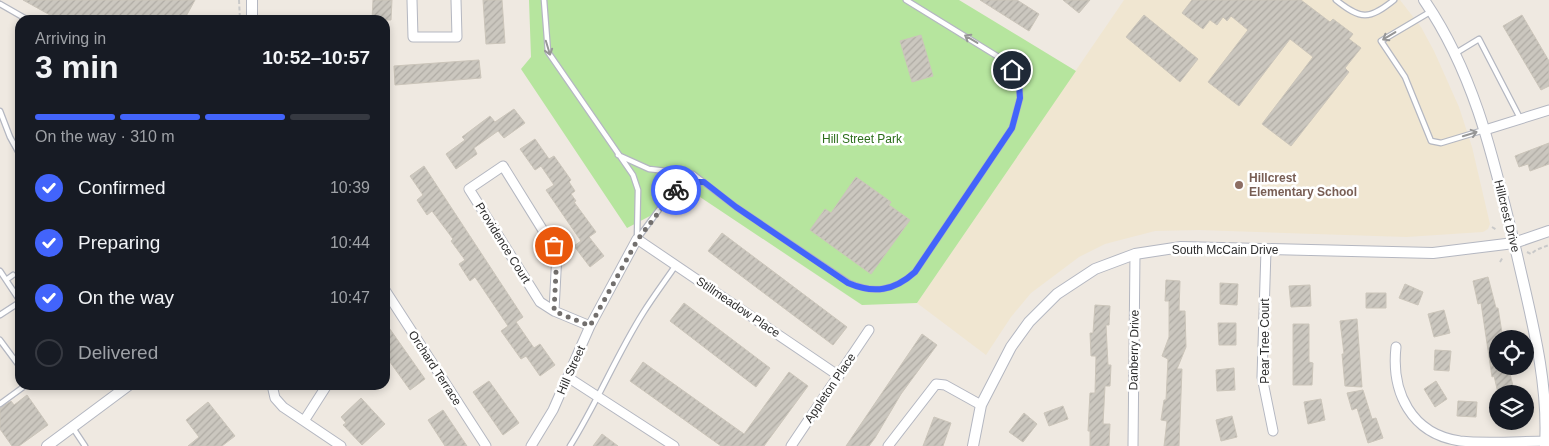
<!DOCTYPE html>
<meta charset="utf-8">
<style>
body{margin:0;font-family:Arial,sans-serif;background:#20242c;color:#f1f3f6;height:100vh;display:flex;flex-direction:column;font-size:19px;white-space:nowrap}
*{box-sizing:border-box;margin:0}
p{font-size:16px;color:#9ea1a6}
.icon{flex:none;width:28px;height:28px;fill:none;stroke:currentColor;stroke-width:2;stroke-linecap:round;stroke-linejoin:round}
.map{position:relative;flex:1;overflow:hidden}
.drawer{position:absolute;left:15px;top:15px;width:375px;height:375px;display:flex;flex-direction:column;background:#171b24;border-radius:15px;box-shadow:0 2px 8px #0003}
.drawer>*{flex:none}
.buttons{position:absolute;left:1489px;top:330px;display:grid;gap:10px}
.buttons a{display:grid;place-items:center;width:45px;height:45px;border-radius:50%;background:#171b24;box-shadow:0 2px 8px #0003;font-size:25px}
.pin{position:absolute;display:grid;place-items:center;width:42px;height:42px;color:#fff;margin:-21px;border:2px solid #fff;border-radius:50%;box-shadow:0 1px 5px #0007}
.courier{position:absolute;display:grid;place-items:center;width:50px;height:50px;margin:-25px;border:4px solid #4264fb;border-radius:50%;background:#fff;color:#222;box-shadow:0 1px 6px #0007}
.overview em{font-style:normal;font-weight:600}
.overview div{display:flex;flex-direction:column-reverse}
.overview{display:flex;align-items:center;justify-content:space-between;height:85px;padding:0 20px}
h1{font-size:32px;font-weight:600;line-height:38px}
.bar{display:grid;grid-template-columns:repeat(4,1fr);gap:8px 5px;align-content:center;height:60px;padding:0 20px}
.bar i{height:6px;border-radius:4px;background:#363941}
.bar .active{background:#4264fb}
.bar p{grid-column:span 4}
ol{padding:0 20px;list-style:none}
li{display:flex;align-items:center;gap:15px;height:55px}
li p{margin-inline-start:auto}
li .icon{padding:5px;border-radius:50%;background:#4264fb;color:#fff;stroke-width:4}
li:last-child{color:#9ea1a6}
li i{width:28px;height:28px;border:2px solid #363941;border-radius:50%}
.map>svg:first-child{display:block}
</style>
<div class="map">
<svg width="1549" height="446" viewBox="0 0 1549 446">
<defs>
<pattern id="building-hatch" width="6" height="6" patternUnits="userSpaceOnUse" patternTransform="scale(1.25)"><rect width="6" height="6" fill="#cbc7bf"/><path d="M-1 1l2-2M0 6l6-6M5 7l2-2" fill="none" stroke="#afaba4"/></pattern>
</defs>
<rect width="100%" height="100%" fill="#efe9e1"/>
<path fill="#f0e6d1" d="M1124,0H1400L1421,27L1434,51L1459,107L1472,147L1490,224L1488,229L1483,232L1406,237L1199,230L1155,231L1105,244L1079,257L1031,293L1011,317L986,355L917,303Z"/>
<path fill="#b6e59e" d="M529,0H959L1076,71L917,303L862,305L694,193L627,228L521,69L531,57Z"/>
<path fill="url(#building-hatch)" stroke="#cbc5ba" d="M23,0H195L184,20H59Z
M373,0H392L391,20H372Z
M483,0H502L505,43L486,44Z
M980,0H1017L1039,14L1029,31Z
M1063,0H1090L1079,13Z
M1192,0H1301L1330,22L1333,19L1353,34L1349,39L1361,48L1345,68L1349,72L1291,146L1262,124L1313,57L1290,39L1239,106L1208,82L1248,30L1231,16L1227,21L1223,17L1217,25L1210,20L1203,29L1182,13Z
M1144,15L1198,59L1180,82L1126,37Z
M1522,15L1549,61V86L1541,90L1503,26Z
M921,35L933,76L912,82L900,41Z
M479,60L481,78L395,85L394,66Z
M514,109L525,123L504,138L498,131L474,148L477,154L456,169L446,154L465,140L462,137L490,116L495,122Z
M535,139L549,159L554,156L571,180L569,182L575,191L571,194L576,201L574,202L596,232L589,237L604,256L590,267L574,246L581,241L546,190L554,185L541,166L535,170L520,149Z
M1549,143V164L1530,171L1528,164L1519,167L1515,156Z
M424,166L523,317L516,322L534,348L540,344L555,365L540,376L526,356L521,359L501,331L508,326L475,277L470,281L459,264L465,260L451,241L453,239L432,211L427,215L417,200L423,195L410,176Z
M856,177L891,202L889,205L910,220L871,274L810,230L825,209L831,213Z
M722,233L847,327L833,345L708,251Z
M1488,277L1496,308H1498L1503,339H1498V369L1508,366L1514,390L1498,393L1494,376L1492,377L1481,303L1478,304L1473,281Z
M1166,280L1180,281L1179,311H1185L1186,347L1177,369H1182L1179,446H1164L1167,421L1161,420L1164,400H1166L1168,359L1162,356L1169,337V301H1165Z
M1220,283L1238,284L1237,305L1220,304Z
M1405,284L1423,292L1418,305L1399,298Z
M1310,285L1311,306L1291,307L1289,286Z
M1366,293H1386V308H1366Z
M684,303L770,368L756,387L670,321Z
M1095,305L1110,306L1109,325H1106L1108,365H1111L1110,386H1105L1103,424H1110L1109,446H1090V431H1088L1090,393H1095L1096,356H1091L1090,333H1093Z
M1444,310L1450,333L1434,337L1428,314Z
M1357,319L1362,387L1345,386L1342,354H1344L1340,321Z
M385,322L425,379L410,390L385,355Z
M1218,323H1236V345H1219Z
M1293,324H1309V362L1313,363L1312,385H1293Z
M922,334L937,345L901,394L875,438L869,446H846Z
M1435,350L1451,351L1449,371L1434,370Z
M643,362L744,434L789,372L808,386L764,446H721L630,381Z
M1234,368L1235,390L1217,391L1216,370Z
M489,381L519,423L503,435L473,392Z
M1436,381L1447,399L1435,407L1424,389Z
M1363,390L1372,419L1376,418L1383,438L1368,443L1357,408L1352,410L1347,393Z
M27,395L48,425L19,446H12L0,429V408L11,401L14,405Z
M361,398L385,424L362,445L343,425L346,423L341,417Z
M1321,399L1325,420L1308,424L1304,402Z
M1458,401L1477,402L1476,417L1457,416Z
M208,402L235,436L222,446H188L199,437L186,420Z
M1063,406L1068,419L1049,426L1044,413Z
M443,410L467,446H445L428,420Z
M1024,413L1037,424L1023,442L1009,432Z
M1232,416L1237,437L1221,441L1216,420Z
M934,417L951,423L943,446H923Z
M602,434L618,446H593Z"/>
<g fill="none" stroke-linecap="round" stroke-linejoin="round">
<defs>
<path id="service" d="M544,0L548,52L633,175L638,190L637,239
M1336,0C1361,20 1369,20 1394,0
M0,4L28,20
M1430,12L1381,41L1405,77L1431,141L1441,143L1484,130
M1456,53L1479,39L1520,118
M0,111L10,137L20,155
M618,155L649,169L693,174L736,207L849,283C874,294 894,291 915,272L1012,128L1020,98L1019,84L1005,61L906,0
M638,238L672,192L686,182H704
M0,271L20,301
M6,280L13,275
M0,315L20,302
M0,340L20,367
M0,404L26,385
M73,428L85,446
M570,446C597,403 616,356 643,313C653,297 665,281 676,265"/>
<path id="minor" d="M412,0L413,37H457L456,0
M1485,130L1549,110
M1266,250L1262,377L1273,431
M385,290L486,446
M554,311L540,302L469,189L503,166L557,253L554,311L590,326
M1396,347C1391,392 1411,434 1460,441C1487,444 1521,441 1549,441
M569,378L674,446
M272,385L275,398L283,407L341,446
M304,421L327,385
M531,446L553,410L590,326L637,239L839,376
M791,446L869,330
M888,446L936,384L945,385L981,405
M1133,446L1135,254"/>
<path id="tertiary" d="M252,0V20
M1424,0C1477,77 1495,166 1517,255C1531,317 1549,382 1545,446
M47,446L129,385
M973,446L981,405L1011,347L1029,322L1057,294L1095,269L1135,254L1181,247L1433,253L1514,243L1549,231"/>
</defs>
<use href="#service" stroke="#b4b7c1" stroke-width="7"/>
<use href="#minor" stroke="#b4b7c1" stroke-width="11"/>
<use href="#tertiary" stroke="#b4b7c1" stroke-width="12"/>
<path stroke="#c9c9c9" stroke-width="2" stroke-dasharray="4 2.5" stroke-linecap="butt" d="M239,0L240,20
M1492,227L1497,230
M1527,252L1531,254L1536,250L1549,245
M1500,262L1503,257"/>
<use href="#service" stroke="#fff" stroke-width="4.5"/>
<use href="#minor" stroke="#fff" stroke-width="9"/>
<use href="#tertiary" stroke="#fff" stroke-width="10"/>
</g>
<defs><path id="oneway-shaft" d="M-6 0H5M1.5-3L5.5 0L1.5 3" fill="none" stroke-width="1.6" stroke-linecap="round" stroke-linejoin="round" transform="scale(1.25)"/></defs>
<g stroke="#969696">
<use href="#oneway-shaft" transform="translate(1389 36) rotate(149)"/>
<use href="#oneway-shaft" transform="translate(971 39) rotate(-149)"/>
<use href="#oneway-shaft" transform="translate(548 48) rotate(73)"/>
<use href="#oneway-shaft" transform="translate(1470 134) rotate(-17)"/>
</g>
<g fill="none" stroke-linecap="round" stroke-linejoin="round">
<path stroke="#726f6d" stroke-width="5" stroke-dasharray="0 9" d="M554,246L557,253L554,311L590,326L638,239L676,190"/>
<path stroke="#4264fb" stroke-width="6" d="M676,190L686,182H704L736,207L848,283C874,294 894,291 915,272L1012,128L1020,98L1019,84L1012,70"/>
</g>
<circle fill="#8d6e63" stroke="#fff" stroke-width="2" cx="1239" cy="185" r="5"/>
<g text-anchor="middle" dominant-baseline="central" stroke-width="5" stroke-linejoin="round" paint-order="stroke">
<g font-size="12" fill="#2c6e1b" stroke="#fff">
<text x="862" y="139">Hill Street Park</text>
</g>
<g font-size="12" font-weight="bold" fill="#785e54" stroke="#fff" text-anchor="start">
<text x="1249" y="178">Hillcrest<tspan x="1249" dy="14">Elementary School</tspan></text>
</g>
<g font-size="12" fill="#2e2e2e" stroke="#fff">
<text transform="translate(1507 216) rotate(76)">Hillcrest Drive</text>
<text transform="translate(503 243) rotate(58)">Providence Court</text>
<text x="1225" y="250">South McCain Drive</text>
<text transform="translate(738 307) rotate(34)">Stillmeadow Place</text>
<text transform="translate(1265 341) rotate(-90)">Pear Tree Court</text>
<text transform="translate(1134 350) rotate(-89)">Danberry Drive</text>
<text transform="translate(435 368) rotate(57)">Orchard Terrace</text>
<text transform="translate(571 370) rotate(-66)">Hill Street</text>
<text transform="translate(830 388) rotate(-56)">Appleton Place</text>
</g>
</g>
</svg>
<div class="buttons">
<a><svg class="icon" aria-label="locate" viewBox="0 0 24 24"><circle cx="12" cy="12" r="6"/><path d="M12 2v4M12 18v4M2 12h4M18 12h4"/></svg></a>
<a><svg class="icon" aria-label="layers" viewBox="0 0 24 24"><path d="M12 4l9 5-9 5-9-5zM3 14l9 5 9-5"/></svg></a>
</div>
<div class="pin" style="left:554px;top:246px;background:#ea580c"><svg class="icon" aria-label="bag" viewBox="0 0 24 24"><path d="M5 8h14l-1 12H6zM9 8a3 3 0 0 1 6 0"/></svg></div>
<div class="pin" style="left:1012px;top:70px;background:#1f2937"><svg class="icon" aria-label="home" viewBox="0 0 24 24"><path d="M3 11l9-7 9 7M6 9v11h12V9"/></svg></div>
<div class="courier" style="left:676px;top:190px"><svg class="icon" aria-label="bike" viewBox="0 0 24 24"><circle cx="6" cy="16" r="4"/><circle cx="18" cy="16" r="4"/><path d="M6 16l4-8h5l3 8M10 8l3 8H6M13 5h3"/></svg></div>
<section class="drawer">
<div class="overview"><div><h1>3 min</h1><p>Arriving in</p></div><em>10:52–10:57</em></div>
<div class="bar"><i class="active"></i><i class="active"></i><i class="active"></i><i></i><p>On the way · 310 m</p></div>
<ol>
<li><svg class="icon" aria-label="check" viewBox="0 0 24 24"><path d="M5 12l5 5 9-10"/></svg>Confirmed<p>10:39</p></li>
<li><svg class="icon" aria-label="check" viewBox="0 0 24 24"><path d="M5 12l5 5 9-10"/></svg>Preparing<p>10:44</p></li>
<li><svg class="icon" aria-label="check" viewBox="0 0 24 24"><path d="M5 12l5 5 9-10"/></svg>On the way<p>10:47</p></li>
<li><i></i>Delivered</li>
</ol>
</section>
</div>
